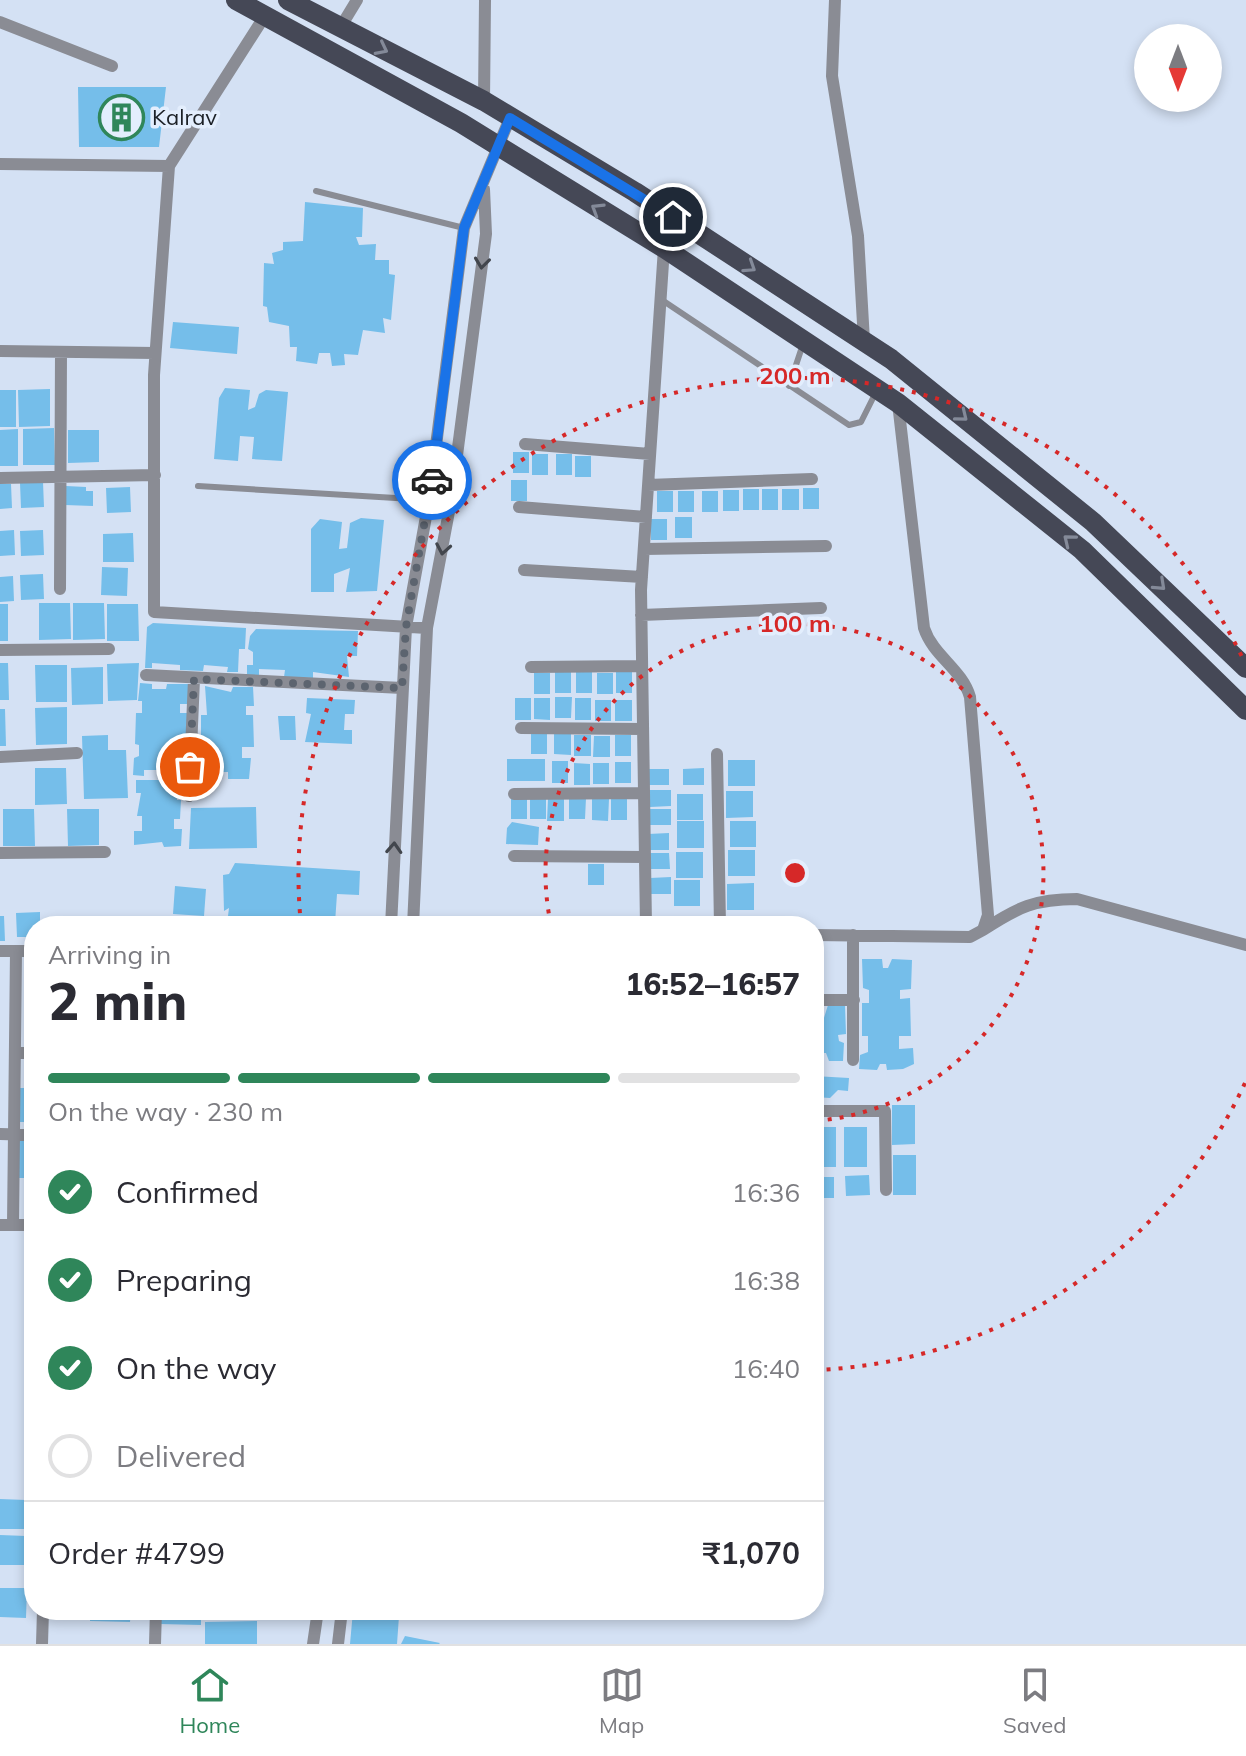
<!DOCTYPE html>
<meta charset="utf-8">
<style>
body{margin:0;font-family:Mulish,sans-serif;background:#f2f2f3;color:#2b2b33;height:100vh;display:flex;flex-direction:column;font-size:30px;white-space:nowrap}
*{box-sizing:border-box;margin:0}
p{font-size:26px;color:#7c7c81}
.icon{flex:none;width:44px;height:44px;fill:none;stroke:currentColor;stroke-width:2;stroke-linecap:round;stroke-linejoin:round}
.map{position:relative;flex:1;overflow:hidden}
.drawer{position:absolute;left:24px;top:916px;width:800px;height:704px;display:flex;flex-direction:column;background:#fff;border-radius:32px;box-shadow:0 4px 12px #0003}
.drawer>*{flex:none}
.needle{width:52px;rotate:180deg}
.buttons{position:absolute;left:1134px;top:24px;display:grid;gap:16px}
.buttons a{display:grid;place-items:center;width:88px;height:88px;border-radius:50%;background:#fff;box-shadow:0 4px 12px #0003;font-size:40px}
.pin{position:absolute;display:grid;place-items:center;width:68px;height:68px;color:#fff;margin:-34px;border:4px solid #fff;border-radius:50%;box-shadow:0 2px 8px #0007}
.courier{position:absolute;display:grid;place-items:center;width:80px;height:80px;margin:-40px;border:6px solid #1a73e8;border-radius:50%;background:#fff;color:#222;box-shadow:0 2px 10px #0007}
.headline em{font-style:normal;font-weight:800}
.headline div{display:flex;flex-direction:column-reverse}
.headline{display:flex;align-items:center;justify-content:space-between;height:136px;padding:0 24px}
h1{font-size:52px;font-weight:800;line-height:60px}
.bar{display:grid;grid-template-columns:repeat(4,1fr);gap:12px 8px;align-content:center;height:96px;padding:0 24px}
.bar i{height:10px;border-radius:6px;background:#e1e1e2}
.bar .current{background:#2f865a}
.bar p{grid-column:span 4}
.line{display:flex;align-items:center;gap:20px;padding:0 24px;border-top:2px solid #e1e1e2}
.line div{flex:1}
ol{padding:0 24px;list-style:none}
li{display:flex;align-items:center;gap:24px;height:88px}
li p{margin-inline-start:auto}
li .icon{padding:8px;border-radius:50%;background:#2f865a;color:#fff;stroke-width:4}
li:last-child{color:#7c7c81}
li i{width:44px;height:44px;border:4px solid #e1e1e2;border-radius:50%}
.tab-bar{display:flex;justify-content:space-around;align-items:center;height:112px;border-top:2px solid #e1e1e2;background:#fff;font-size:22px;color:#7c7c81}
.tab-bar a{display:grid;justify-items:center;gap:4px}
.tab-bar .current{color:#2f865a}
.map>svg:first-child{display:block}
</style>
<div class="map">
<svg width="1246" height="1644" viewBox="0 0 1246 1644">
<rect width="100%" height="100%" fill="#d4e1f4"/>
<path fill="#75beea" d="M78,87H166L159,147H79Z
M305,202L363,208L362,237H356L359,245L376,244L375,260H389V274L395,275L391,320L383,318L385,333L363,330L358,355L344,354L345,365L332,366L330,353H319L317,364L296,361L297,347H290L289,326L269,322L267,307L263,306L264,263L274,264L272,253L283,250V242L303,241Z
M173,322L239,327L237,354L170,348Z
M225,388L250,390L248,410L255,407L259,394L266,390L288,392L282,461L252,459L254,437L240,436L238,461L214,459L219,398Z
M50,389V426L19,427L18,390Z
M0,390H16V427H0Z
M54,428L55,465H23V429Z
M18,429V466H0V430Z
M68,430H99V462L68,463Z
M513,452H529V473H513Z
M532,454H548V475H532Z
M556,454H572V475H556Z
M575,456H591V477H575Z
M511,480H527V501H511Z
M43,482L44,507L21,508L20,483Z
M0,484H11L12,508L0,509Z
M66,486L86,487V491H93V506L65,505Z
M130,487L131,512L107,513L106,488Z
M803,488H819V509H803Z
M743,489H759V510H743Z
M762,489H778V510H762Z
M782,489H799V510H782Z
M723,490H739V511H723Z
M657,491H673V512H657Z
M678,491H694V512H678Z
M702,491H718V512H702Z
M675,517H692V538H675Z
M361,518L384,520L377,591L346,592L350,568L334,574V592H311V529L320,519L342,522L339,549L347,548L350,523Z
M651,519H667V540H651Z
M14,530L15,555L0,556V531Z
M43,530L44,555L21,556L20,531Z
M133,533L134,562H103V534Z
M102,567L128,568L127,596L101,595Z
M43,574L44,599L21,600L20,575Z
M13,576L14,601L0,602V577Z
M39,603H70L71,639L39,640Z
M73,603H104L105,639L73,640Z
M0,604H8V641H0Z
M107,604H138L139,641H107Z
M153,623L246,628L245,649H239L238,672H227L228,667L204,665L203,671L180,670V665L152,663V668H145L147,627Z
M256,629L358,631L357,656H347L349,677L313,672V678L284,677L285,670L259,669V676H247V665H253V652L248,649L250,636Z
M0,663H8L9,700H0Z
M139,663L137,700L108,701L107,664Z
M35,665H67V702H36Z
M103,667V704L72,705L71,668Z
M555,672H571V693H555Z
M576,672H592V693H576Z
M616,672H632V693H616Z
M534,673H550V694H534Z
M597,673H613V694H597Z
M140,683L152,684V689H166L167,684H188V704H180V713H187L188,745H177V756L186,755L183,777L162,776V770H144V776L133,775L134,758L139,756V745L135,744L136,713H142V701H138Z
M205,686L231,692L233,687H253L254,706H246V715H253L254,747H242V758H251L249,779H228V772H209V778H199V760L205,759V748L201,747V715H207Z
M555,697H572L571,718H555Z
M307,698L355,700L354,714H345L344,730H352V744L305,742L311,714L306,713Z
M515,698H531V720H515Z
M534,698H550V720L534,719Z
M575,698H591V720H575Z
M595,700H611V721H595Z
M615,700H632V721H615Z
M67,707V744L36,745L35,708Z
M0,709H5L6,746H0Z
M278,716H295L296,740H280Z
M531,733H547V754H531Z
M554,733H571V755L554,754Z
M108,735V750H126L128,798L84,799L82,736Z
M574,735H591V756H574Z
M615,735H631V756H615Z
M594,736H610V757H593Z
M507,759H545V781H507Z
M728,760H755V786H728Z
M552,761H568V783H552Z
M615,762H631V783H615Z
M574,763L590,764V785H574Z
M593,763H609V784H593Z
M35,768H66L67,804L35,805Z
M704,768V785H683V769Z
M648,769H669V785H648Z
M136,780H183L182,796H177V800H181L180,819H174V829H182L181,846L164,847L162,842L134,845V831H142V816H137L141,793H136Z
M650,790H671V806L650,807Z
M726,791H753V817L726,818Z
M677,794H703V820H677Z
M511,798H527V819H511Z
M530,798H546V819H530Z
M569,798H586L585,819H569Z
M548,799H564V821H547Z
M592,799H609L608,821L592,820Z
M611,799H627V820H611Z
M256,807L257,848L189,849L191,808Z
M3,809H34L35,846H3Z
M67,809H99V845L68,846Z
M649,809H671V825H650Z
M677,821H704V848H677Z
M730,821H756V847H730Z
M512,822L539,827L538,845L506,844L507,828Z
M669,833V850H648V834Z
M728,850H755V876H728Z
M676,852H703V878H676Z
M648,853H669L670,869H648Z
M235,863L360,871L359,895L337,894L335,923L228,916L229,908L224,911L223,875L229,874Z
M588,864H604V885H588Z
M671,877V894H650V878Z
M674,880H700V906H674Z
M754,883V910H727V884Z
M175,886L206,889L204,916L173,914Z
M40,912V926H34V937H17L16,913Z
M0,916H4L5,941H0Z
M862,959H882L883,968H888L892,959L912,960L911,989L900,990V999L910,998L911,1036H899V1049L913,1048L914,1064L903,1069L887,1070L886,1064H880L877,1070L859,1069L860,1055L868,1052V1036H862V1003H869V990L863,988Z
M828,1005H845L846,1034L838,1035L839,1041L844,1043L843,1061H829L826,1053H814V1022L823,1021Z
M814,1076L849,1078L848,1091L838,1090L830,1098L814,1097Z
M20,1088H34V1122H19Z
M892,1105H915V1144L892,1145Z
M814,1127H836V1167H814Z
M844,1127H867V1167H844Z
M18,1139L34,1140V1178H17Z
M893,1155H916V1195H893Z
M869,1175L870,1195L846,1196L845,1176Z
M814,1177H834V1198H814Z
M0,1499L26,1500L25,1529H0Z
M0,1535L26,1536V1565H0Z
M0,1588H27L26,1618L0,1617Z
M90,1610H131L130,1622L90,1621Z
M160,1610H201V1625L160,1624Z
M353,1611L375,1613L374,1619H381V1615L399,1616L397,1644H350Z
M257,1621V1644H205V1622Z
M405,1636L440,1643L439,1644H401Z"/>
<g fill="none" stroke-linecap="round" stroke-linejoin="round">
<path stroke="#8a8c94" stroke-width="6" d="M316,191L464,228
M662,300L849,425L861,422L876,392
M789,386L803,344
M198,486L429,500"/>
<path stroke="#8a8c94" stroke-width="12" d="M835,0L832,76L858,236L864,341
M0,22L112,66
M340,28L357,0
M484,101L485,0
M0,164L169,166L266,14
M169,166L154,375V612L427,628
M0,351L155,353
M525,444L650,454
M0,478L155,475
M648,485L812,479
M519,507L646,517
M644,549L826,546
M524,570L642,577
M60,589L61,352
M641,615L821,608
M0,650L109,649
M531,667L642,666
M146,675L402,688
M521,728L643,729
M717,754L720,926
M0,757L77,753
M514,794L644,793
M189,796L194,679
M0,853L105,852
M514,856L645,857
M391,926L406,627L429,500L464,228L510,118
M413,926L427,628L451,501L486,234L484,189
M646,926L641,590L664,248L673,217
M983,930C1018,907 1035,899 1077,899L1246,945
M814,935L970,937L983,930L988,915L970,697C962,669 933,656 924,628L898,403
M853,935V1060
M0,951H34
M814,1000H854
M15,1053H34
M814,1111H885L886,1190
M0,1134L34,1135
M0,1225H34
M13,1225L16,951
M42,1644L43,1610
M155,1644L156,1610
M313,1644L318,1610
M338,1644L342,1610"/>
<path stroke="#454856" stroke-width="20" d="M236,0L461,123L664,248L898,403L1082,550L1246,710
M288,0L484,101L635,192L891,359L1093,522L1246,668"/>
</g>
<defs><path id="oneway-chevron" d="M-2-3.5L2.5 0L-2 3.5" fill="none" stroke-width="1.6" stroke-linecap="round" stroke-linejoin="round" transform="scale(2)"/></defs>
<g stroke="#848a99">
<use href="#oneway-chevron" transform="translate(382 49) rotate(27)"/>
<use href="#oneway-chevron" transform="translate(597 209) rotate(-148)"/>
<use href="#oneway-chevron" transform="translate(750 267) rotate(33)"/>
<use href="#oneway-chevron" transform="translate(962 416) rotate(39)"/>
<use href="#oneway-chevron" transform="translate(1069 540) rotate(-141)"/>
<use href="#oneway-chevron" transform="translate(1160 585) rotate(43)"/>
</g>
<g stroke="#42464d">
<use href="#oneway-chevron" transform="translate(482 263) rotate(97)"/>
<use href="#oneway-chevron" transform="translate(443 549) rotate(100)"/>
<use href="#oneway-chevron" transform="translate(394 848) rotate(-87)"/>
</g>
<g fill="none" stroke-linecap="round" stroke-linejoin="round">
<path stroke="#5c646f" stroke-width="8" stroke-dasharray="0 14.4" d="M190,767L194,679L402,688L406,627L432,480"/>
<path stroke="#1a73e8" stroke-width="10" d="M432,480L464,228L510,118L673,217"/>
</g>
<g fill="none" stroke="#d62828" stroke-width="4" stroke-dasharray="4 8">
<path d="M551 925A249 249 0 1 1 815 1121"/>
<path d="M1245 1083A497 497 0 0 1 817 1370M301 925A497 497 0 0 1 1245 663"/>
</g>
<defs>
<symbol id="building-ring" viewBox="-11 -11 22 22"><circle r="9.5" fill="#e3eefd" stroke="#2f865a" stroke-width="1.5"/><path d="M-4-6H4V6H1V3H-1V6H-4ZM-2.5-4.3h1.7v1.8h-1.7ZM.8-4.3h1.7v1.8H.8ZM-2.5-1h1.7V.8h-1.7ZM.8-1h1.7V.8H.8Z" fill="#2f865a"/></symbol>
</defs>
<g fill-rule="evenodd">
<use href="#building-ring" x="96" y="92" width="51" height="51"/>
</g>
<g text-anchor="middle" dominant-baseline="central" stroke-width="7" stroke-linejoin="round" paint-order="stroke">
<g font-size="22" fill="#1c2127" stroke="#e3eefd" text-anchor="start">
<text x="152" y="117">Kalrav</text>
</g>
</g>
<circle cx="795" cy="873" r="12" fill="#d62828" stroke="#e3eefd" stroke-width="4"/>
<g font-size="24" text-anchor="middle" font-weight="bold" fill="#d62828" stroke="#e3eefd" stroke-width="7" stroke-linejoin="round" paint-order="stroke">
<text x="795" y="384">200 m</text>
<text x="795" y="632">100 m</text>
</g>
</svg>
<div class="buttons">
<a><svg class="needle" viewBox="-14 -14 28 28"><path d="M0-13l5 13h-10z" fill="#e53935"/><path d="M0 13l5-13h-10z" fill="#7c7c81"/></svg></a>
</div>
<div class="pin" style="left:190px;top:767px;background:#ea580c"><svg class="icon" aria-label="bag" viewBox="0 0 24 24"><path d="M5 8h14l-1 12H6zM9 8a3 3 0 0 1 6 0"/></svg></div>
<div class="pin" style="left:673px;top:217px;background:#1f2937"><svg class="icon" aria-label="home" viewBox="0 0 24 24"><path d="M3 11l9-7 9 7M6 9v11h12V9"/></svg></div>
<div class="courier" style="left:432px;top:480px"><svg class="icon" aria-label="car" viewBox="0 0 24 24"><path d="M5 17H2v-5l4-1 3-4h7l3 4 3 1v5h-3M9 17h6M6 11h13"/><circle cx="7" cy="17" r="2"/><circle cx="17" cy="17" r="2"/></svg></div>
<section class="drawer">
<div class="headline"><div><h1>2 min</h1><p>Arriving in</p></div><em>16:52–16:57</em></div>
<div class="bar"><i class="current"></i><i class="current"></i><i class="current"></i><i></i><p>On the way · 230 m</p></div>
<ol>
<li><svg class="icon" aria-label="check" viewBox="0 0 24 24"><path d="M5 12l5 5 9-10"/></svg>Confirmed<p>16:36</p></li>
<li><svg class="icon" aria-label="check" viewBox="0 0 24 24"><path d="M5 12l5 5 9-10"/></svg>Preparing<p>16:38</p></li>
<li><svg class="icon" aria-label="check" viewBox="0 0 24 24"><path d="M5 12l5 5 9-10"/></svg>On the way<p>16:40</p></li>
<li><i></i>Delivered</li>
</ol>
<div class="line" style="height:104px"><div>Order #4799</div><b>₹1,070</b></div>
</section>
</div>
<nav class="tab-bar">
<a class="current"><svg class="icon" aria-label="home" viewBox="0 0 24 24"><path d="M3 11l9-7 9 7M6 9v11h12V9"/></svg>Home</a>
<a><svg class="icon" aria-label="map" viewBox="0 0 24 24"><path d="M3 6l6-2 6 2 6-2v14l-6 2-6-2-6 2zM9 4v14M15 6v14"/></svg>Map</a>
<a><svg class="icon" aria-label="saved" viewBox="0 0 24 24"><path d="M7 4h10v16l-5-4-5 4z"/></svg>Saved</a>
</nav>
